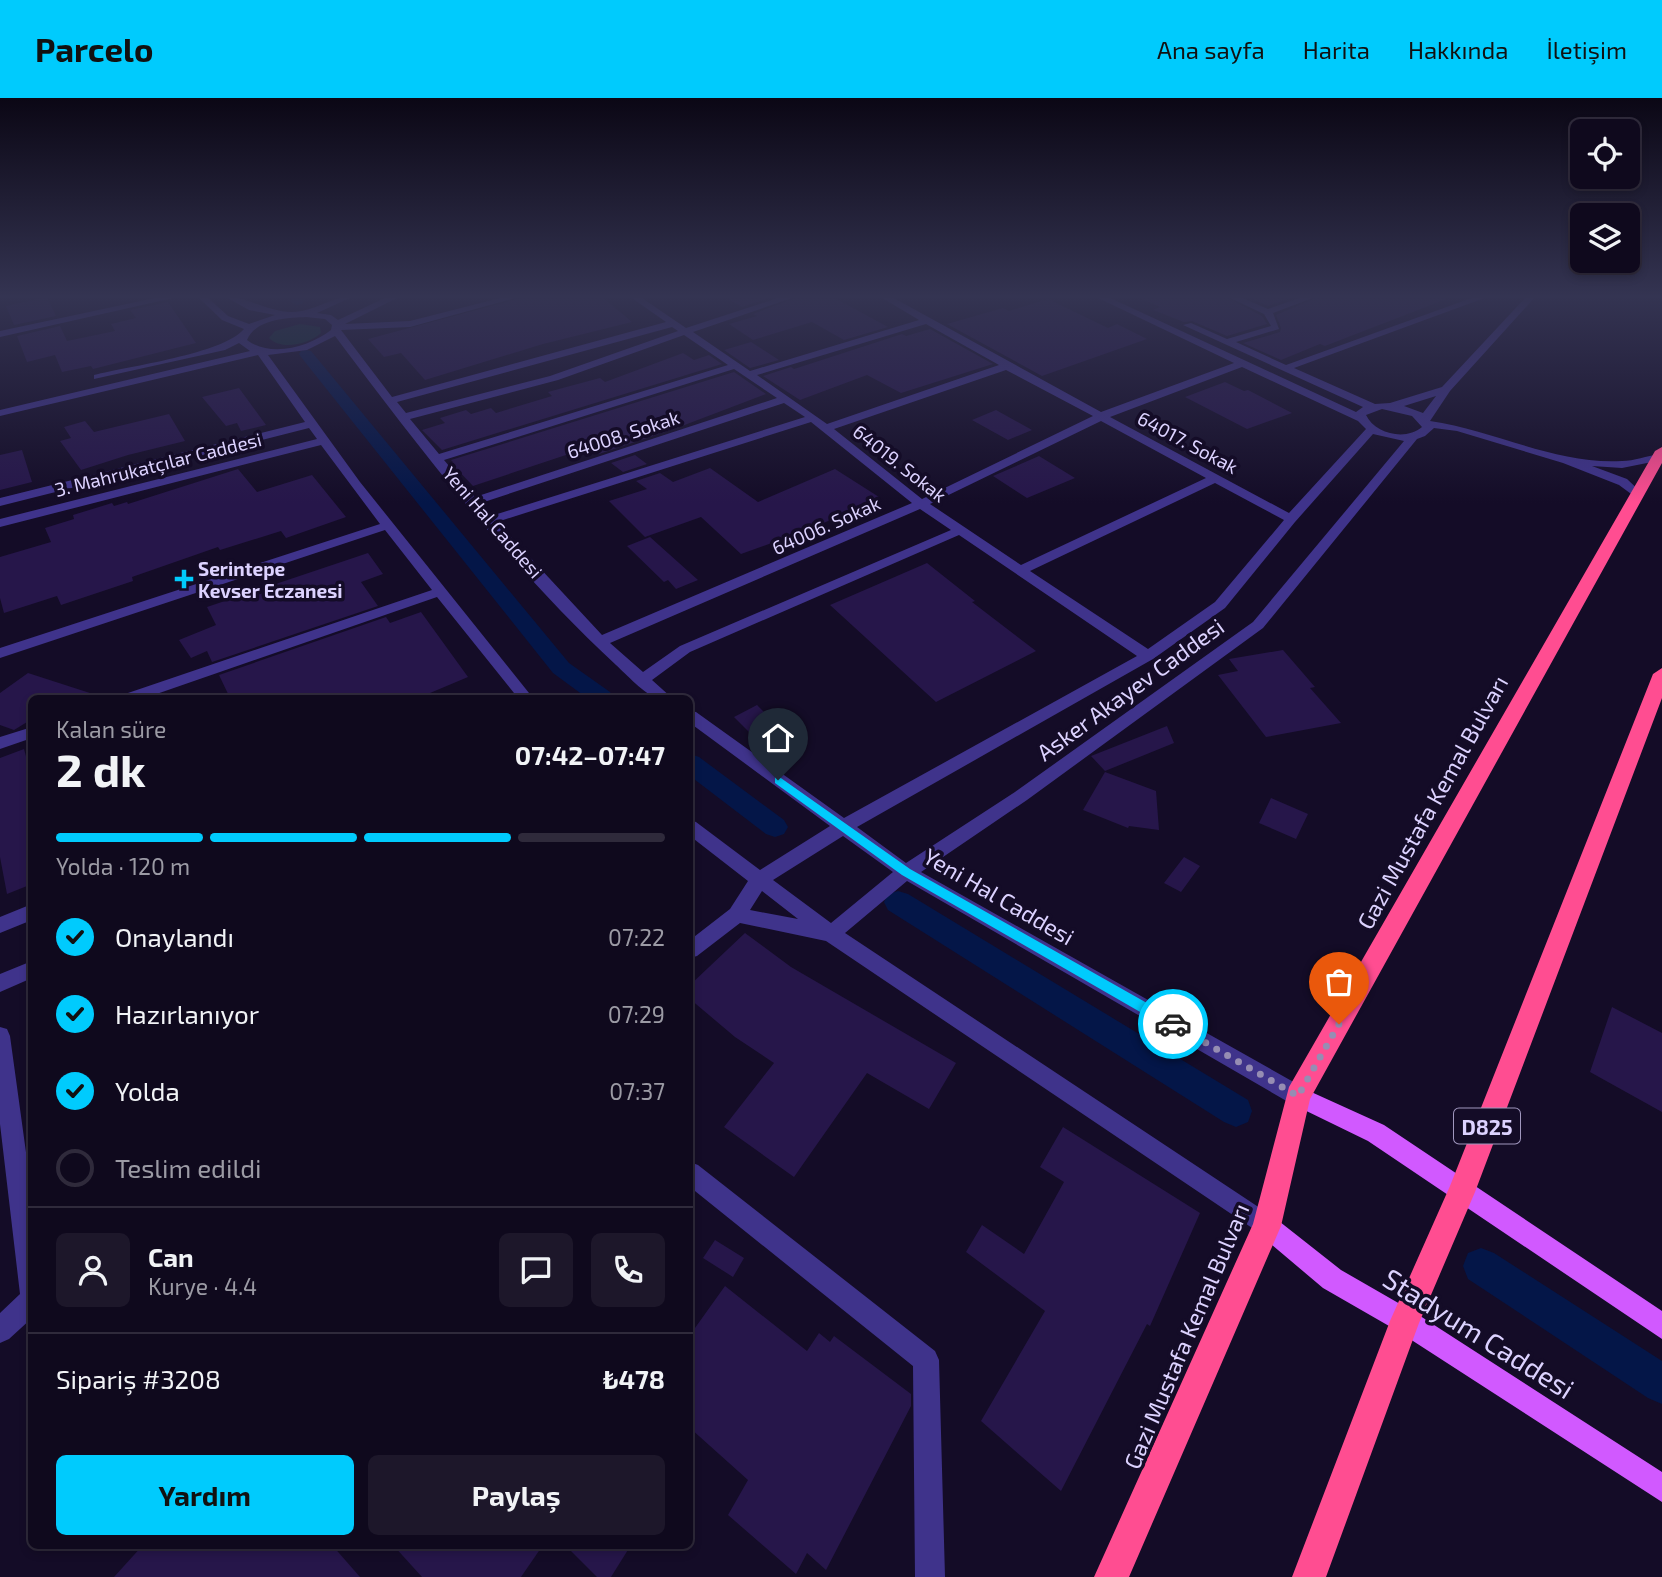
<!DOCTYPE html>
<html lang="tr">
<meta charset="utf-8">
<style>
body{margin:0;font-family:"Exo 2",sans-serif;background:#1d172a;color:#f1f3f6;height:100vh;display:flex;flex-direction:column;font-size:26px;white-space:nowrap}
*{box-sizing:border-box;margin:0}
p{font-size:23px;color:#9b9aa4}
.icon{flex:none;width:38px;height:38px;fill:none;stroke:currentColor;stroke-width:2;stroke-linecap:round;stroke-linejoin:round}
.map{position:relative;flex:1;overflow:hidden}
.panel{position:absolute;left:28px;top:597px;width:665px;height:854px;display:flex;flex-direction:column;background:#0f091d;border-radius:10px;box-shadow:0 4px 10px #0003,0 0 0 2px #2f2a3b}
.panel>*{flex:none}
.controls{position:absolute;left:1570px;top:21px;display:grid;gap:14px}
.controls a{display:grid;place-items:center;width:70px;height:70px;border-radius:10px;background:#0f091d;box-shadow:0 4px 10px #0003,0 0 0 2px #2f2a3b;font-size:35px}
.pin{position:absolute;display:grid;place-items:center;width:60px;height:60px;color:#fff;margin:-72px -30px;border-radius:50% 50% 50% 0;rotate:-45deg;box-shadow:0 0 7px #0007}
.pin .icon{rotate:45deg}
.courier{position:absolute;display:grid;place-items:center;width:70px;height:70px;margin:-35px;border:5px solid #00cbfd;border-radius:50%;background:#fff;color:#222;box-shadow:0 2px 9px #0007}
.overview em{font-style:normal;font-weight:700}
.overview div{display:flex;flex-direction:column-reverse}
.overview{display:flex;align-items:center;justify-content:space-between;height:119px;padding:0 28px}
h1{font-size:46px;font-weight:700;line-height:52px}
.bar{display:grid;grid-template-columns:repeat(4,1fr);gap:10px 7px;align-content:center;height:84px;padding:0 28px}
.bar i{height:9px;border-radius:5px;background:#2f2a3b}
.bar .current{background:#00cbfd}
.bar p{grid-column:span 4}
.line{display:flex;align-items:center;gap:18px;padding:0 28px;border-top:2px solid #2f2a3b}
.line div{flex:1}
.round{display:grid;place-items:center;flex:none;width:74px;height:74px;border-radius:10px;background:#1d172a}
ol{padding:0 28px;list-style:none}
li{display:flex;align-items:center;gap:21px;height:77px}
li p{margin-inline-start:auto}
li .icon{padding:7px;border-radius:50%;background:#00cbfd;color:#111;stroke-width:4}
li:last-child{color:#9b9aa4}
li i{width:38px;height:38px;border:4px solid #2f2a3b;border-radius:50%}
.cta{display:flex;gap:14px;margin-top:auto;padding:14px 28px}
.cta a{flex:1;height:80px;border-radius:10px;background:#00cbfd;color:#111;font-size:28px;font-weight:700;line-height:80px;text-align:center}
.cta a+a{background:#1d172a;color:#f1f3f6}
header{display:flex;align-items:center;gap:42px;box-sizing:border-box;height:98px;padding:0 35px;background:#00cbfd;color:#111}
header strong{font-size:33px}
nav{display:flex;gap:38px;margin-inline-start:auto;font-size:24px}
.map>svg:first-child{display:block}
</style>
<header>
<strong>Parcelo</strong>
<nav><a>Ana sayfa</a><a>Harita</a><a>Hakkında</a><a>İletişim</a></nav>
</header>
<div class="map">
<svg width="1662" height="1479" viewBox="0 0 1662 1479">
<rect width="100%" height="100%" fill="#140c27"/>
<path fill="#0f2f31" d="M300,226L320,229L321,235C309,246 282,253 269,240L275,233Z"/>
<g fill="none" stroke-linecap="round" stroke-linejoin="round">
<path fill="#041648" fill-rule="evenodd" d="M293,198H307L302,206L297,207L290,203Z
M306,252L311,253L569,565L610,594L613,600H587L553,575L301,259L299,256L301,253Z
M690,656L699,659L784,722L788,729L784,736L775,739L766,736L690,678Z
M898,793L908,796L1248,1002L1252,1013L1248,1024L1236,1029L1224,1024L888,812L884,804L888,796Z
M1481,1150L1494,1155L1662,1263V1306L1648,1300L1468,1181L1463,1168L1468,1155Z"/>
</g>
<path fill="#26164a" d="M529,198H601L632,224L543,246L425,282L401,255L384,259L368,241Z
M723,198H775L742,209Z
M800,198H831L888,229L844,242L812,224L753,242L729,226L757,218L753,216Z
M1136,198H1224L1262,218L1267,226L1227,238L1192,223L1184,224L1153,212L1160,209Z
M1245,198H1297L1268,208Z
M1320,198H1449V200L1325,248L1320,246L1281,262L1243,245L1280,234L1281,230L1276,217Z
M47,199L56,218L14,227L6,208Z
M1048,201L1108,230L1117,226L1147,241L1042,278L947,226L1003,210L1009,213Z
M168,204L196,245L93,271L91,268L62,274L55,257L27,264L17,238L60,228L67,243L115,233L111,226L136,220L130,212Z
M930,231L993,266L901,295L867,277L800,302L763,278L791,269L794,271L902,236L906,238Z
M751,244L779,262L750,270L724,252Z
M683,255L694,262L709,257L722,266L442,352L422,332L445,325L440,320L466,312L471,316L491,310L496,315L552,298L548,294L570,288L600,280L605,284Z
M734,274L766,296L674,331L599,356L590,349L473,388L451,365L453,364L451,362Z
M1225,284L1244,293L1248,292L1292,315L1247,331L1185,299Z
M239,290L266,327L241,333L237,325L226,328L202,299Z
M996,312L1032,332L1008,342L972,322Z
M169,316L185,343L128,357L81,372L60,343L71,340L64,329L85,323L94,334Z
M22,352L32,384L0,392V357Z
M635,357L647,366L623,374L611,365Z
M1039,358L1075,380L1027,400L993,378Z
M710,370L758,404L835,371L879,399L811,431L741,456L701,419L645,439L609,403L647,391L636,383L660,375L673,384Z
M238,371L257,394L312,377L346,419L286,440L281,433L220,452L218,449L132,479L133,483L61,507L57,498L4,515L0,500V459L51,444L45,430L74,421L73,417L112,405L114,408L127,404L128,406Z
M650,439L698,482L676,491L668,482L664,484L627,448Z
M368,455L383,476L361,484L378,508L212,564L207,553L191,560L179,542L216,527L207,509Z
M927,465L975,503L972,504L1036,553L936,604L830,507Z
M421,514L468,579L430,595L434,600H230L219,577L386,519L390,525Z
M1283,552L1315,589L1310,590L1341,625L1266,639L1218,577L1238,573L1229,561Z
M28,575L93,596V600H32V621L14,632L0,627V595Z
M757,607L773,623L750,635L734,619Z
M1167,628L1174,645L1105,673L1091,658Z
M24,651L32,681V786L7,796L0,759V660Z
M1105,674L1156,693L1159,732L1129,728L1128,730L1083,712Z
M1271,700L1308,716L1296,741L1259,725Z
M1184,759L1200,768L1181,794L1164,785Z
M745,835L791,869L956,965L929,1011L867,975L794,1079L724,1029L774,965L735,939L690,901V887Z
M1612,909L1662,935V1014L1590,974Z
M1063,1029L1200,1115L1150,1228L1147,1226L1061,1393L981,1323L1045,1213L966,1154L982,1127L1024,1156L1064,1084L1040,1069Z
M715,1142L744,1160L733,1179L703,1160Z
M725,1188L807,1253L819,1235L830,1244L834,1238L911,1296V1308L826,1472L807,1455L796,1476L728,1417L748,1382L690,1330V1237Z
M143,1447H332L360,1479H114Z
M393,1447H543L521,1479H422Z
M565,1447H631L611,1479H597Z"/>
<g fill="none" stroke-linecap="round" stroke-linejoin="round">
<path fill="#3f338b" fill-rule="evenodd" d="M164,198H182L0,239V233Z
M197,198H206L228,218L249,226L275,217L249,212L224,198C245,198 268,214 292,214C314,214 332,198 354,198L317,215L331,217L338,222L389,198H401L345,226L410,223L508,198H523L410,229L341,232L392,299L666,224L629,198H639L686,230L784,198H798L693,234L750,273L919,222L879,198H890L1101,314L1234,265L1094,198H1106L1356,314L1363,309L1183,227L1191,225L1227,241L1271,228L1264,216L1226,198H1238L1268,211L1305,198H1318L1273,215L1279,231L1236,244L1286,267L1477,198H1490L1294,270L1375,306L1390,305L1442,289L1527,198H1536L1450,293L1430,323C1494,332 1556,367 1622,363C1634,363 1647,358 1659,356H1662V362L1622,370L1592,368L1627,381L1644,397L1638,401L1619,387L1563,365L1457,333L1434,330L1425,338L1417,341L1263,530L1027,702L921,774L1306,991L1309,998L1306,1005L1298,1008L1290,1005L907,783L845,835L1275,1120L1279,1128L1275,1136L1267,1140L826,843L740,825L697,858L690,860V842L730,811L748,783L690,738V722L696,724L760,772L830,728L690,625V613L696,614L844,720L1137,558L959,437L690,554L652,582L672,600C668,600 661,601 657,600C645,597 626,576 616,567C512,471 419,350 335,238L307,252L268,257L360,384L533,600H518L437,499L145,600H123L125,596L432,492L385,432L0,560V550L380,426L321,347L0,429V421L317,341L309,330L0,408V400L305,324L258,257L0,318V312L250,253L239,245L225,252L94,281V277C129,268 223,256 244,231L222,222ZM306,219L325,221L332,227L331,232C309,249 271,260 247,242C256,221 286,220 306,219ZM926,226L999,267L827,326L757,277ZM672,229L678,233L550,278L406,315L397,304ZM684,237L728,267L439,356L410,321L558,282ZM1242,269L1358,323L1366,331L1289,415L1110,319ZM734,271L777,300L475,399L444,362ZM1006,272L1093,318L922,401L834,331ZM1436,298L1423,315L1404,308ZM784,305L805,319L491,418L481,405ZM1382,311L1412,318L1422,329C1406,343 1375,336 1366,317ZM1101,323L1206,380L1021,467L930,406ZM811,324L912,405L602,537L497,424ZM1373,336L1404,343L1253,524L1015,694L906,765L857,729L1153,561L1225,510L1295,424ZM1215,385L1284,422L1215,504L1148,551L1030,473ZM920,411L951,432L680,548L643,574L610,545ZM843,738L893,774L831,825L773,782ZM762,793L798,821L750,812Z
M32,629V640L0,651V639Z
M32,806V822L0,835V819Z
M32,863V880L0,894V876Z
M0,929L7,931L10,938L32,1098V1220L9,1241L0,1245V1215L20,1196L0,1026Z
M690,1064L698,1067L935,1253L939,1262L945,1479H915L913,1268L690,1089Z"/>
<path fill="#d159ff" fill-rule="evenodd" d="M1298,988L1384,1027L1662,1213V1241L1368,1043L1290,1005L1287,998L1290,991Z
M1267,1116L1275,1120L1341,1172L1414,1214L1662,1374V1404L1396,1232L1323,1190L1259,1136L1255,1128L1259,1120Z"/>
<path fill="#ff4d91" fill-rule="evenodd" d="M1662,349V365L1310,1001L1281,1128L1129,1479H1094L1253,1126L1289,989L1655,353Z
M1662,570V600L1475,1094L1419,1225L1326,1479H1292L1390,1223L1450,1088L1653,576Z"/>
</g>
<linearGradient id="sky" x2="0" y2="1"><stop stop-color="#0b0715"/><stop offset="0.49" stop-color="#343452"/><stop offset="1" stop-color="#343452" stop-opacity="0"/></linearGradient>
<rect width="1662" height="405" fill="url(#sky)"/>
<path fill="#00cbfd" d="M778,678L910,771L1177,922V930H1168L902,777L775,685V679Z"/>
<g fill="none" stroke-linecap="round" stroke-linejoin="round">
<path stroke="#968db3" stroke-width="7" stroke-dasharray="0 12.6" d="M1173,926L1298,998L1339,926"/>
</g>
<path fill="#00cbfd" stroke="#140c27" stroke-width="2.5" d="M180.5 470.5h7v7h7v7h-7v7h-7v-7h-7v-7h7z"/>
<g text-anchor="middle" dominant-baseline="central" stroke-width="7" stroke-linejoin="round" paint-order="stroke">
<g font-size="19" fill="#dcd2ff" stroke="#140c27">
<text transform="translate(623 336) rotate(-18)">64008. Sokak</text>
<text transform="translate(1188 344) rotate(28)">64017. Sokak</text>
<text transform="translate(900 365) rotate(38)">64019. Sokak</text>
<text transform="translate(158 366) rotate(-14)">3. Mahrukatçılar Caddesi</text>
<text transform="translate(493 424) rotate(49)">Yeni Hal Caddesi</text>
<text transform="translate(826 427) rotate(-24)">64006. Sokak</text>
</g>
<g font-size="19" font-weight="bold" fill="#dcd2ff" stroke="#140c27" text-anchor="start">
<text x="198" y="470">Serintepe<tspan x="198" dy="22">Kevser Eczanesi</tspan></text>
</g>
<rect fill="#140c27" stroke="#a097be" stroke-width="2" x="1454" y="1010.5" width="66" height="35" rx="5"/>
<g font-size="21" font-weight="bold" fill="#dcd2ff">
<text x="1487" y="1028">D825</text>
</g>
<g font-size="23" fill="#dcd2ff" stroke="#140c27">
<text transform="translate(1130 591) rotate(-36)">Asker Akayev Caddesi</text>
<text transform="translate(1432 704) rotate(-61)">Gazi Mustafa Kemal Bulvarı</text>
<text transform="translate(999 798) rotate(30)">Yeni Hal Caddesi</text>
<text transform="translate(1186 1238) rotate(-67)">Gazi Mustafa Kemal Bulvarı</text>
</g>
<g font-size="28" fill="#dcd2ff" stroke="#140c27">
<text transform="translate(1479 1235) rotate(32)">Stadyum Caddesi</text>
</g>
</g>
</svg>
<div class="controls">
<a><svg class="icon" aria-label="locate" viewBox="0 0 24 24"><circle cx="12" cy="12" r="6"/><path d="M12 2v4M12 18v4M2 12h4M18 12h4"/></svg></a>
<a><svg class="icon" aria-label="layers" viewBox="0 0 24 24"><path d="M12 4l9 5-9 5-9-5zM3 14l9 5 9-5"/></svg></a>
</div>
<div class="pin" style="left:1339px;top:926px;background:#ea580c"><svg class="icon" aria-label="bag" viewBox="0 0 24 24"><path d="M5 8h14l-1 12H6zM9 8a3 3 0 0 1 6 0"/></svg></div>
<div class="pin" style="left:778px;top:682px;background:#1f2937"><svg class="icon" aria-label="home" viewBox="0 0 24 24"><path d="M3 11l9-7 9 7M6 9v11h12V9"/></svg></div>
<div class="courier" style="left:1173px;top:926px"><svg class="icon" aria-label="car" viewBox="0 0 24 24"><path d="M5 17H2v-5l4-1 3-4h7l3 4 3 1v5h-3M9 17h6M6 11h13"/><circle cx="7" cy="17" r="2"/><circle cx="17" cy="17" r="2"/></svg></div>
<section class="panel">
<div class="overview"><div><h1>2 dk</h1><p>Kalan süre</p></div><em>07:42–07:47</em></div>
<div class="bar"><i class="current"></i><i class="current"></i><i class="current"></i><i></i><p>Yolda · 120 m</p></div>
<ol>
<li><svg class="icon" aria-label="check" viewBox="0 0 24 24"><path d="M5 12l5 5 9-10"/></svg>Onaylandı<p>07:22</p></li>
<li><svg class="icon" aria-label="check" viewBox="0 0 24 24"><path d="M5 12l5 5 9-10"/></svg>Hazırlanıyor<p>07:29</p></li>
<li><svg class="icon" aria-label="check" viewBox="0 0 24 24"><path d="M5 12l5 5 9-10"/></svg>Yolda<p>07:37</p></li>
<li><i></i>Teslim edildi</li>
</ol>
<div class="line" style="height:126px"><a class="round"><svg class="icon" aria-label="person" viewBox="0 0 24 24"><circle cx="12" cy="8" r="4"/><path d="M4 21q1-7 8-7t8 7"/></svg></a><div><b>Can</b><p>Kurye · 4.4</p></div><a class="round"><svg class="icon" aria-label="chat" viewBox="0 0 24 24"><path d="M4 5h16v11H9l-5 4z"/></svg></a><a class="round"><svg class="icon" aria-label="phone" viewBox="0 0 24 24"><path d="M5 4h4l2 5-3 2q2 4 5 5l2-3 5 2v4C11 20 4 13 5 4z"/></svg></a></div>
<div class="line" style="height:91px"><div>Sipariş #3208</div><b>₺478</b></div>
<div class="cta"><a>Yardım</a><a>Paylaş</a></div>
</section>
</div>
